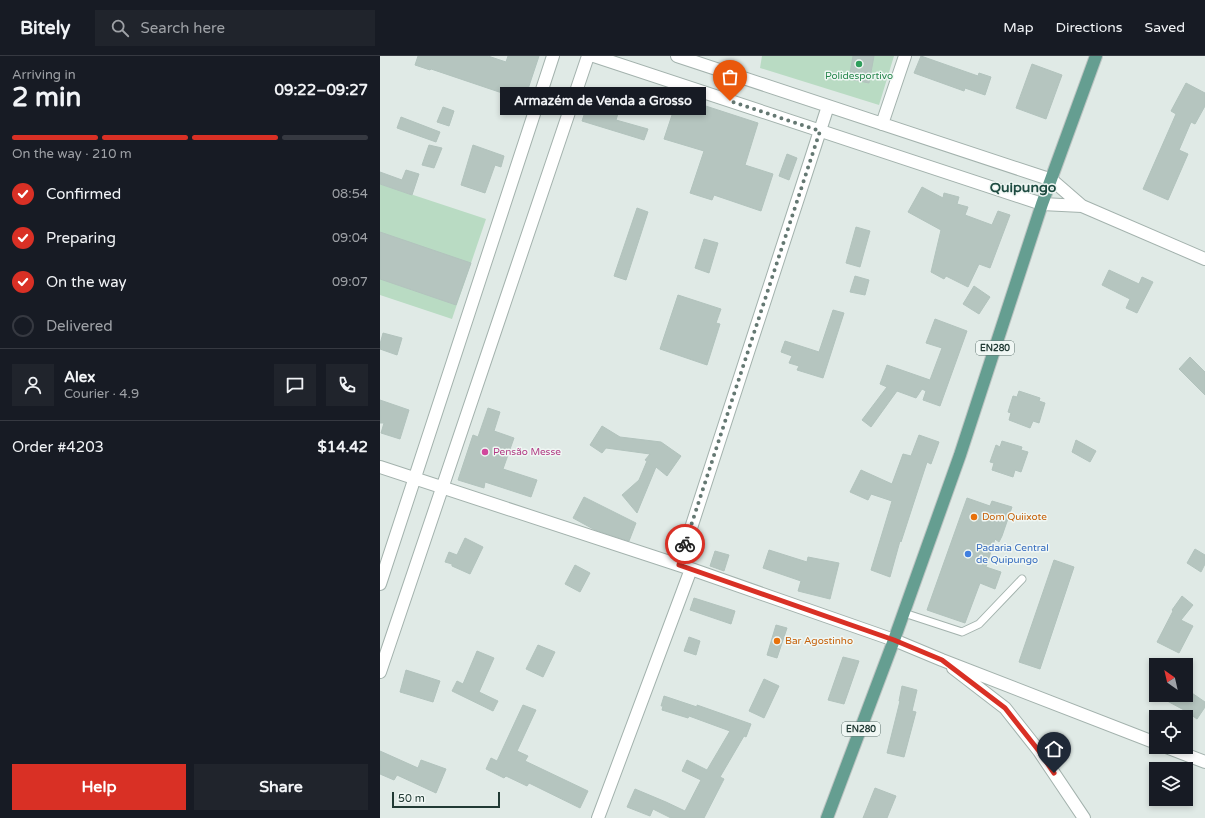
<!DOCTYPE html>
<meta charset="utf-8">
<style>
body{margin:0;font-family:"Varela Round",sans-serif;background:#20242c;color:#f1f3f6;height:100vh;display:flex;flex-direction:column;font-size:15px;white-space:nowrap}
*{box-sizing:border-box;margin:0}
p{font-size:13px;color:#9ea1a6}
.icon{flex:none;width:22px;height:22px;fill:none;stroke:currentColor;stroke-width:2;stroke-linecap:round;stroke-linejoin:round}
.map{position:relative;flex:1;overflow:hidden}
.details{display:flex;flex-direction:column;background:#171b24;width:380px}
.details>*{flex:none}
.needle{width:26px;rotate:326deg}
.fabs{position:absolute;left:769px;top:602px;display:grid;gap:8px}
.fabs a{display:grid;place-items:center;width:44px;height:44px;border-radius:0px;background:#171b24;box-shadow:0 2px 6px #0003;font-size:20px}
.scale{position:absolute;left:12px;bottom:10px;width:108px;box-sizing:border-box;padding-left:4px;border:2px solid #213a34;border-top:0;font-size:11px;line-height:14px;white-space:nowrap;color:#213a34;-webkit-text-stroke:3px #f0f7f4;paint-order:stroke}
.pin{position:absolute;display:grid;place-items:center;width:34px;height:34px;color:#fff;margin:-41px -17px;border-radius:50% 50% 50% 0;rotate:-45deg;box-shadow:0 0 4px #0007}
.pin .icon{rotate:45deg}
.courier{position:absolute;display:grid;place-items:center;width:40px;height:40px;margin:-20px;border:3px solid #d93025;border-radius:50%;background:#fff;color:#222;box-shadow:0 1px 5px #0007}
.bubble{position:absolute;height:28px;border-radius:0px;background:#171b24;box-shadow:0 2px 6px #0003;font-size:13px;font-weight:700;line-height:28px;text-align:center}
.summary em{font-style:normal;font-weight:700}
.summary div{display:flex;flex-direction:column-reverse}
.summary{display:flex;align-items:center;justify-content:space-between;height:68px;padding:0 12px}
h1{font-size:26px;font-weight:700;line-height:30px}
.bar{display:grid;grid-template-columns:repeat(4,1fr);gap:6px 4px;align-content:center;height:48px;padding:0 12px}
.bar i{height:5px;border-radius:3px;background:#363941}
.bar .on{background:#d93025}
.bar p{grid-column:span 4}
.line{display:flex;align-items:center;gap:10px;padding:0 12px;border-top:1px solid #363941}
.line div{flex:1}
.round{display:grid;place-items:center;flex:none;width:42px;height:42px;border-radius:0px;background:#20242c}
ol{padding:0 12px;list-style:none}
li{display:flex;align-items:center;gap:12px;height:44px}
li p{margin-inline-start:auto}
li .icon{padding:4px;border-radius:50%;background:#d93025;color:#fff;stroke-width:4}
li:last-child{color:#9ea1a6}
li i{width:22px;height:22px;border:2px solid #363941;border-radius:50%}
.action{display:flex;gap:8px;margin-top:auto;padding:8px 12px}
.action a{flex:1;height:46px;border-radius:0px;background:#d93025;color:#fff;font-size:16px;font-weight:700;line-height:46px;text-align:center}
.action a+a{background:#20242c;color:#f1f3f6}
header{display:flex;align-items:center;gap:24px;box-sizing:border-box;height:56px;padding:0 20px;background:#171b24;border-bottom:1px solid #363941}
header strong{font-size:19px}
nav{display:flex;gap:22px;margin-inline-start:auto;font-size:14px}
.search{width:280px;height:36px;background:#20242c;display:flex;align-items:center;gap:10px;box-sizing:border-box;padding:0 14px;border-radius:0px;color:#9ea1a6;font-size:15px}
main{display:flex;flex:1;min-height:0}
.map>svg:first-child{display:block}
</style>
<header>
<strong>Bitely</strong>
<div class="search"><svg class="icon" aria-label="search" viewBox="0 0 24 24"><circle cx="10" cy="10" r="6"/><path d="M15 15l6 6"/></svg>Search here</div>
<nav><a>Map</a><a>Directions</a><a>Saved</a></nav>
</header>
<main>
<section class="details">
<div class="summary"><div><h1>2 min</h1><p>Arriving in</p></div><em>09:22–09:27</em></div>
<div class="bar"><i class="on"></i><i class="on"></i><i class="on"></i><i></i><p>On the way · 210 m</p></div>
<ol>
<li><svg class="icon" aria-label="check" viewBox="0 0 24 24"><path d="M5 12l5 5 9-10"/></svg>Confirmed<p>08:54</p></li>
<li><svg class="icon" aria-label="check" viewBox="0 0 24 24"><path d="M5 12l5 5 9-10"/></svg>Preparing<p>09:04</p></li>
<li><svg class="icon" aria-label="check" viewBox="0 0 24 24"><path d="M5 12l5 5 9-10"/></svg>On the way<p>09:07</p></li>
<li><i></i>Delivered</li>
</ol>
<div class="line" style="height:72px"><a class="round"><svg class="icon" aria-label="person" viewBox="0 0 24 24"><circle cx="12" cy="8" r="4"/><path d="M4 21q1-7 8-7t8 7"/></svg></a><div><b>Alex</b><p>Courier · 4.9</p></div><a class="round"><svg class="icon" aria-label="chat" viewBox="0 0 24 24"><path d="M4 5h16v11H9l-5 4z"/></svg></a><a class="round"><svg class="icon" aria-label="phone" viewBox="0 0 24 24"><path d="M5 4h4l2 5-3 2q2 4 5 5l2-3 5 2v4C11 20 4 13 5 4z"/></svg></a></div>
<div class="line" style="height:52px"><div>Order #4203</div><b>$14.42</b></div>
<div class="action"><a>Help</a><a>Share</a></div>
</section>
<div class="map">
<svg width="825" height="762" viewBox="0 0 825 762">
<rect width="100%" height="100%" fill="#e0eae6"/>
<path fill="#b9dbc3" d="M382,0H514L499,49L380,12Z
M0,128L106,163L72,263L0,239Z"/>
<path fill="#b5c5bf" stroke="#b2c3bd" d="M38,0H108L126,6L128,0H159L147,36L149,37L142,56L130,52L134,41L51,13L50,14L35,9Z
M473,0H494L489,27L469,23Z
M541,0L598,20L599,17L611,21L605,39L585,32L584,35L534,17Z
M652,8L682,19L666,63L636,52Z
M806,27L825,37V50L815,68L811,66L799,94L808,98L788,144L763,133L796,58L791,55Z
M210,41L240,51L236,64L268,73L264,84L202,65Z
M298,41L378,67L365,109L393,118L381,155L334,139L332,144L310,137L324,95L284,83Z
M63,51L74,55L69,70L57,66Z
M21,61L60,76L56,86L17,72Z
M49,89L62,92L54,112L42,109Z
M93,89L124,100L121,111L115,109L105,137L81,129Z
M407,98L417,102L409,124L399,120Z
M26,114L39,118L32,139L0,128V116L22,124Z
M542,131L563,142L564,137L579,141L577,148L588,151L585,159L612,169L618,155L630,159L610,212L599,208L588,231L566,220L564,223L551,216L561,174L528,156Z
M257,152L268,156L246,224L234,220Z
M476,171L490,175L480,211L466,207Z
M0,176L91,207L76,249L0,223Z
M324,183L338,187L329,217L315,212Z
M729,214L759,228L762,221L773,226L757,257L746,252L750,243L722,229Z
M475,220L489,224L485,239L470,236Z
M594,230L610,241L599,258L583,248Z
M298,239L341,253L336,267L340,268L327,309L280,293Z
M453,254L464,257L443,322L417,314L419,310L409,307L412,300L401,296L405,285L439,296Z
M555,263L587,275L560,350L543,344L546,335L542,333L536,342L517,335L491,371L482,364L507,331L500,328L507,309L550,324L562,292L546,287Z
M3,277L22,282L17,299L0,293V288Z
M810,301L825,316V339L799,313Z
M639,335L660,342L659,345L665,347L659,367L653,365L650,372L629,364L631,357L628,356L633,340L637,341Z
M0,344L29,354L20,383L1,377L4,367H0Z
M108,352L120,356L114,375L134,382L123,413L157,424L151,441L105,426L104,432L78,424L93,379L98,381Z
M222,370L240,381L281,386L301,400L287,420L276,411L257,457L242,439L259,424L267,405L265,404L270,398L226,392L222,397L210,389Z
M539,379L559,386L551,408L547,406L521,486L520,485L510,521L491,514L512,445L491,438L488,444L470,436L481,414L512,428L523,398L531,400Z
M696,384L716,395L710,406L692,396Z
M622,385L642,391L641,394L648,396L641,416L635,414L633,421L612,414L614,407L610,406L616,389L620,391Z
M204,441L256,467L249,485L215,474L193,462Z
M587,442L610,450L612,445L632,451L622,480L619,486L615,483L606,511L621,516L615,533L600,527L585,567L547,554Z
M85,482L103,491L90,518L72,510V508L65,506L69,496L77,499Z
M815,493L825,499V508L821,516L807,507Z
M389,494L427,506L428,501L459,507L450,543L418,535L421,525L383,512Z
M335,495L349,499L344,515L330,510Z
M674,504L694,511L660,613L639,606Z
M195,509L210,517L200,536L185,528Z
M802,540L813,549L801,564L813,570L799,597L777,586L793,555L792,554Z
M314,542L355,555L351,568L310,554Z
M396,569L407,572L397,602L387,599Z
M309,581L320,585L316,599L304,595Z
M158,589L175,596L163,621L146,613Z
M97,595L114,602L99,636L118,645L113,655L72,635L77,625L83,628Z
M463,601L479,605L464,648L448,644Z
M26,614L60,625L53,646L20,636Z
M384,623L399,630L384,662L369,655Z
M522,630L537,634L532,655L536,656L524,701L507,697L520,645H519Z
M806,633L825,646V651L817,663L804,654L776,639H806Z
M284,640L317,651V649L371,668L366,681L364,680L340,721L344,723L324,762H291L273,753L270,760L247,751L255,733L286,746L305,755L321,724L302,715L307,704L327,714L350,675L309,660L308,662L282,654L283,650H281Z
M143,649L156,654L137,695L148,700L145,705L208,735L200,752L149,727L147,730L126,720L124,722L106,713L111,702L117,705Z
M0,695L38,712L41,704L66,713L56,737L17,719L14,724L0,718Z
M495,732L516,740L507,762H483Z"/>
<g fill="none" stroke-linecap="round" stroke-linejoin="round">
<defs>
<path id="lane" d="M524,557L582,576L599,568L642,523"/>
<path id="street" d="M214,0L662,148L702,150
M297,0L672,124L702,150L825,203
M502,68L525,0
M0,411L311,513L514,584L562,604L776,687
M299,509L448,50
M0,528L173,0
M573,612L625,652L659,695L704,762
M0,616L208,0
M786,691L825,706
M218,762L311,513"/>
<path id="primary" d="M447,762L514,584L580,399L662,148L716,0"/>
</defs>
<use href="#lane" stroke="#a3b2ad" stroke-width="9"/>
<use href="#street" stroke="#a3b2ad" stroke-width="14"/>
<use href="#primary" stroke="#bcc4c2" stroke-width="14"/>
<use href="#lane" stroke="#fff" stroke-width="7"/>
<use href="#street" stroke="#fff" stroke-width="12"/>
<use href="#primary" stroke="#659e91" stroke-width="12"/>
</g>
<g fill="none" stroke-linecap="round" stroke-linejoin="round">
<path stroke="#647872" stroke-width="4" stroke-dasharray="0 7.2" d="M305,488L440,75L350,45"/>
<path stroke="#d93025" stroke-width="5" d="M305,488L299,509L514,584L562,604L625,652L659,695L674,717"/>
</g>
<circle fill="#2e9e5b" stroke="#f0f7f4" stroke-width="1.5" cx="479" cy="8" r="4"/>
<circle fill="#d1479c" stroke="#f0f7f4" stroke-width="1.5" cx="105" cy="396" r="4"/>
<g fill="#e8710a" stroke="#f0f7f4" stroke-width="1.5">
<circle cx="594" cy="461" r="4"/>
<circle cx="397" cy="585" r="4"/>
</g>
<circle fill="#3f7fe0" stroke="#f0f7f4" stroke-width="1.5" cx="588" cy="498" r="4"/>
<g text-anchor="middle" dominant-baseline="central" stroke-width="3" stroke-linejoin="round" paint-order="stroke">
<g fill="#f0f7f4" stroke="#5f736e" stroke-width="1">
<rect x="596" y="285" width="38" height="14" rx="3"/>
<rect x="462" y="666" width="38" height="14" rx="3"/>
</g>
<g font-size="9" font-weight="bold" fill="#213a34">
<text x="615" y="292">EN280</text>
<text x="481" y="673">EN280</text>
</g>
<g font-size="10" fill="#27864d" stroke="#f0f7f4">
<text x="479" y="20">Polidesportivo</text>
</g>
<g font-size="10" fill="#b23c85" stroke="#f0f7f4" text-anchor="start">
<text x="113" y="396">Pensão Messe</text>
</g>
<g font-size="10" fill="#c56008" stroke="#f0f7f4" text-anchor="start">
<text x="602" y="461">Dom Quiixote</text>
<text x="405" y="585">Bar Agostinho</text>
</g>
<g font-size="10" fill="#366cbe" stroke="#f0f7f4" text-anchor="start">
<text x="596" y="492">Padaria Central<tspan x="596" dy="12">de Quipungo</tspan></text>
</g>
<g font-size="14" font-weight="bold" fill="#1e4b41" stroke="#f0f7f4">
<text x="643" y="131">Quipungo</text>
</g>
</g>
</svg>
<div class="fabs">
<a><svg class="needle" viewBox="-14 -14 28 28"><path d="M0-13l5 13h-10z" fill="#e53935"/><path d="M0 13l5-13h-10z" fill="#9ea1a6"/></svg></a>
<a><svg class="icon" aria-label="locate" viewBox="0 0 24 24"><circle cx="12" cy="12" r="6"/><path d="M12 2v4M12 18v4M2 12h4M18 12h4"/></svg></a>
<a><svg class="icon" aria-label="layers" viewBox="0 0 24 24"><path d="M12 4l9 5-9 5-9-5zM3 14l9 5 9-5"/></svg></a>
</div>
<div class="scale">50 m</div>
<div class="pin" style="left:350px;top:45px;background:#ea580c"><svg class="icon" aria-label="bag" viewBox="0 0 24 24"><path d="M5 8h14l-1 12H6zM9 8a3 3 0 0 1 6 0"/></svg></div>
<div class="pin" style="left:674px;top:717px;background:#1f2937"><svg class="icon" aria-label="home" viewBox="0 0 24 24"><path d="M3 11l9-7 9 7M6 9v11h12V9"/></svg></div>
<div class="courier" style="left:305px;top:488px"><svg class="icon" aria-label="bike" viewBox="0 0 24 24"><circle cx="6" cy="16" r="4"/><circle cx="18" cy="16" r="4"/><path d="M6 16l4-8h5l3 8M10 8l3 8H6M13 5h3"/></svg></div>
<div class="bubble" style="left:120px;top:31px;width:206px">Armazém de Venda a Grosso</div>
</div>
</main>
